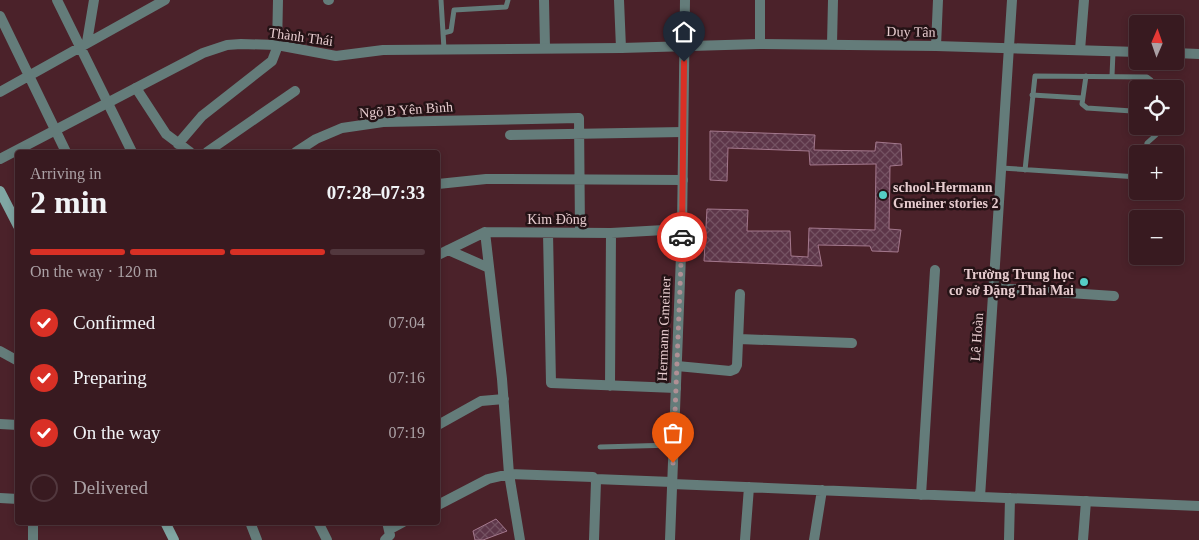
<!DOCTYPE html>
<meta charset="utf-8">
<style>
body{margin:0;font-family:Georgia,serif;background:#43272d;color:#f1f3f6;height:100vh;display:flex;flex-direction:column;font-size:19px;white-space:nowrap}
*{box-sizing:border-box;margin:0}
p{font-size:16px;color:#aba1a5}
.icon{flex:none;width:28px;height:28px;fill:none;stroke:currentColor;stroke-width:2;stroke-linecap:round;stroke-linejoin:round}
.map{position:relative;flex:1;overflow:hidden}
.sheet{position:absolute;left:15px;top:150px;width:425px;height:375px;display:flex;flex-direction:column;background:#381a20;border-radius:5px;box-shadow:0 2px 8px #0003,0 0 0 1px #52383e}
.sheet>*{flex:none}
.needle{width:32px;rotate:2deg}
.fabs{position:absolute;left:1129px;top:15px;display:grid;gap:10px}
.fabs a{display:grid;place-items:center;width:55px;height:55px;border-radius:5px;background:#381a20;box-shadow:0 2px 8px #0003,0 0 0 1px #52383e;font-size:25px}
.pin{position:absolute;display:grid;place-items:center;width:42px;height:42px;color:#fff;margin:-51px -21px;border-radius:50% 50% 50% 0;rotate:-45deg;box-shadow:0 0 5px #0007}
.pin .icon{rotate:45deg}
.courier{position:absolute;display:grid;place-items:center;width:50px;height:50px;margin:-25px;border:4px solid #d93025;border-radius:50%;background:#fff;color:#222;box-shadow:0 1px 6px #0007}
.headline em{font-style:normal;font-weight:800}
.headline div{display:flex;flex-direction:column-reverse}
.headline{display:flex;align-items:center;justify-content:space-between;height:85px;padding:0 15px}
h1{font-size:32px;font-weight:800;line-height:38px}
.bar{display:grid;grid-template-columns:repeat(4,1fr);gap:8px 5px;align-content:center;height:60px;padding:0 15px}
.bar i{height:6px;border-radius:4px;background:#52383e}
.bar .current{background:#d93025}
.bar p{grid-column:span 4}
ol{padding:0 15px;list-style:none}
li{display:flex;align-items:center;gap:15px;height:55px}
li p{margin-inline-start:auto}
li .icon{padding:5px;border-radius:50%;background:#d93025;color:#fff;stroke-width:4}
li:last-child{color:#aba1a5}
li i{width:28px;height:28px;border:2px solid #52383e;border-radius:50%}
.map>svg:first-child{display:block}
</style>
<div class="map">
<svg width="1199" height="540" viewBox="0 0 1199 540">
<defs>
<pattern id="building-cross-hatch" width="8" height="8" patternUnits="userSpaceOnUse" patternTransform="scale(1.25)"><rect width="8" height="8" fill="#5d3649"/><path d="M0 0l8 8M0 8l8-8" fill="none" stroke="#745262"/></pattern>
</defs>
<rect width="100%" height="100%" fill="#4b222a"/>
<path fill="url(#building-cross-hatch)" stroke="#a4788d" d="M710,131L815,135L814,150L875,151L876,142L901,144L902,165L890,166L889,229L901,230L898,252L872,251L870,246L818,245L822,266L704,261L707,209L748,210L747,231H790L791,256L808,257L809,228L875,230L876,164L810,165L809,151L728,148L727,181L710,180Z
M496,519L507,531L483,540H475L473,531Z"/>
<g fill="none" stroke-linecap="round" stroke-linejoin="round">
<path stroke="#647c7a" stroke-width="5" d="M441,0L444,49
M443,33L451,31L454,10L506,7L508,0
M1086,76L1082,104L1087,108L1132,111L1138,108
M1112,76L1113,52
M1136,77L1138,89
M1032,95L1082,98
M1145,154L1147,143L1156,135L1155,126
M1001,168L1138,177
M1025,170L1035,76L1147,77L1151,80L1154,89
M600,447L674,445"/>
<path stroke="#647c7a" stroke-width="10" d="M57,0L132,152
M328,0H329
M544,0L545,47
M619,0L621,48
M0,16L66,152
M87,42L94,0
M760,44V0
M832,44L833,0
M936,46L938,0
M1080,50L1084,0
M136,88L166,134L190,152
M0,92L165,0
M510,135L683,132
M178,144L202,116L272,61L277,48L278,0
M207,152L295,91
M296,152L316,139L342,128L383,122L579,118L580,232
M438,184L486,179L683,180
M485,232L502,379L509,474L520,540
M548,233L551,383L676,388
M448,250L489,268
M438,255L485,232L611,233L682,229
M994,288L1114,296
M739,339L852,343
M0,351L18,361
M677,366L730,371L735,369L737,365L740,294
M610,386L611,233
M0,424L18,425
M438,425L481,401L504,399
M595,479L672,482
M672,484L1199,506
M921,495L935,270
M980,497L1012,0
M0,498L18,499
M438,505L488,479L509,474L593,477L596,481L594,540
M250,522L257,540
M318,522L327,540
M390,529L403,522
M33,540V522
M385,540L390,535L387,522
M745,540L749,487
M814,540L822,490
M1009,540L1010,498"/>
<path stroke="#647c7a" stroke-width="10" d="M1175,53L1199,54
M0,159L203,53L227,45L241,44L277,45L336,56L383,50L621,48L760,44L936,46L1138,52
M670,540L682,229L685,0
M1083,540L1086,501"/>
<path stroke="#80a6a3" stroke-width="10" d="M0,191L18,226
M165,522L174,540"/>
</g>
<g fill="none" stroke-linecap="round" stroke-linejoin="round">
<path stroke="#b09095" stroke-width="5" stroke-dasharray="0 9" d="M673,463L682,237"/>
<path stroke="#d93025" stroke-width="6" d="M682,237L684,62"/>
</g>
<g fill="#55cec6" stroke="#251316" stroke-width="2">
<circle cx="883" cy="195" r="5"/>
<circle cx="1084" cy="282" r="5"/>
</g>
<g text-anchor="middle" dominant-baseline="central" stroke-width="5" stroke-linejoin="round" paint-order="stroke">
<g font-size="14" fill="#e6cbce" stroke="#251316">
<text transform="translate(911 32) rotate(1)">Duy Tân</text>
<text transform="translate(301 37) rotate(8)">Thành Thái</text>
<text transform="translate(406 110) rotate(-4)">Ngõ B Yên Bình</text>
<text x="557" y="219">Kim Đồng</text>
<text transform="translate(664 329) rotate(-88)">Hermann Gmeiner</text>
<text transform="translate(977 337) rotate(-86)">Lê Hoàn</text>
</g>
<g font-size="14" font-weight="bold" fill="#e6cbce" stroke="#251316" text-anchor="start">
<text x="893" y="187">school-Hermann<tspan x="893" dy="16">Gmeiner stories 2</tspan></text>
<text x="1074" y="274" text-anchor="end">Trường Trung học<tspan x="1074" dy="16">cơ sở Đặng Thai Mai</tspan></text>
</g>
</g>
</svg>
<div class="fabs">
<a><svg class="needle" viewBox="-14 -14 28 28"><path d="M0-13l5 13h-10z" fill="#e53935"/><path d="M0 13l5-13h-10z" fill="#aba1a5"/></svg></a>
<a><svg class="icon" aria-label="locate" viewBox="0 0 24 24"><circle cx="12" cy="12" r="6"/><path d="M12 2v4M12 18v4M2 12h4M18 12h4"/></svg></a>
<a>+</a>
<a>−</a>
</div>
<div class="pin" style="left:673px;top:463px;background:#ea580c"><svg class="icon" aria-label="bag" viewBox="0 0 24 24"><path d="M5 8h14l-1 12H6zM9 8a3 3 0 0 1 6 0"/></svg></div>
<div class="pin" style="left:684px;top:62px;background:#1f2937"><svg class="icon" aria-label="home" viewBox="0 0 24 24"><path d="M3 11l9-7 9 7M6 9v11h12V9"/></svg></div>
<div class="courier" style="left:682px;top:237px"><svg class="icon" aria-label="car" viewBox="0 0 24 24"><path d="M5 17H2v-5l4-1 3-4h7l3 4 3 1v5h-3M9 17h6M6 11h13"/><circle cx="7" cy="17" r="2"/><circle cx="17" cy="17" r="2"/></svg></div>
<section class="sheet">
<div class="headline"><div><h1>2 min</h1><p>Arriving in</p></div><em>07:28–07:33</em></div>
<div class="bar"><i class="current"></i><i class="current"></i><i class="current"></i><i></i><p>On the way · 120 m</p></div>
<ol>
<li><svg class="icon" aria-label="check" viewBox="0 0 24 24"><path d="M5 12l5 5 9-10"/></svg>Confirmed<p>07:04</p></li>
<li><svg class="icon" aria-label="check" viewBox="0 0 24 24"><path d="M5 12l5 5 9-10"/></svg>Preparing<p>07:16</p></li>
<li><svg class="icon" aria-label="check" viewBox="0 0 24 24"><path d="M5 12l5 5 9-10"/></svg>On the way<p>07:19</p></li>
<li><i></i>Delivered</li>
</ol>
</section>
</div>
